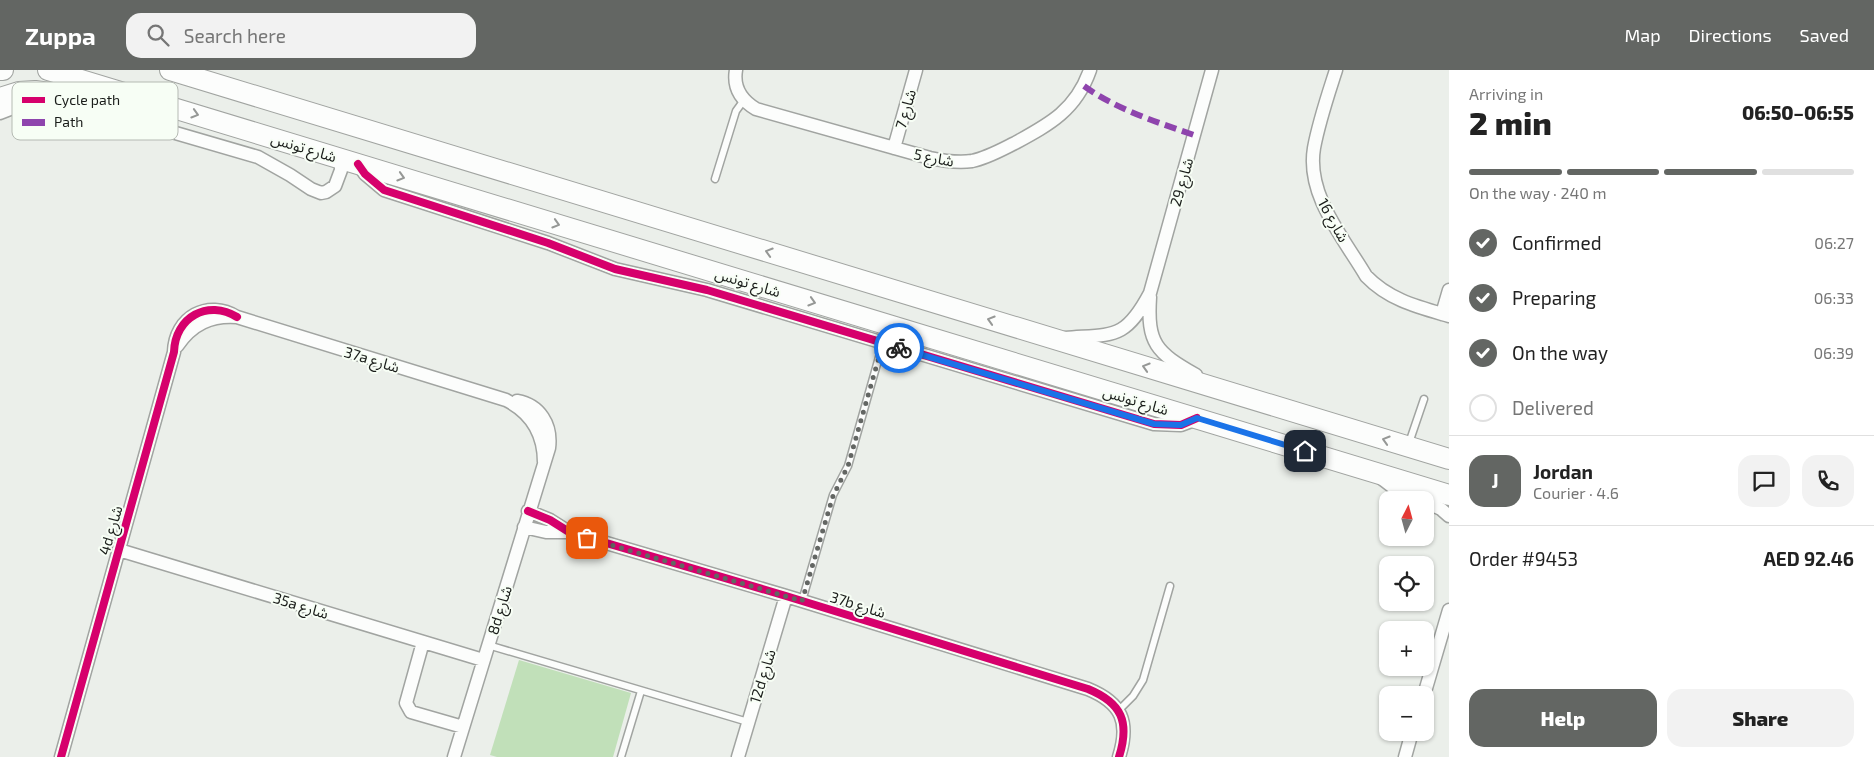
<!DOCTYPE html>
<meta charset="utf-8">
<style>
body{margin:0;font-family:"Exo 2","Noto Sans Arabic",sans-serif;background:#f2f2f2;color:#222;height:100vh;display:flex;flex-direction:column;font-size:19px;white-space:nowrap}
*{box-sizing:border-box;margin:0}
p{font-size:16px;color:#767676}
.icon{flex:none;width:28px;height:28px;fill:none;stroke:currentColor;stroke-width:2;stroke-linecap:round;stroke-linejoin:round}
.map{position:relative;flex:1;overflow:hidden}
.drawer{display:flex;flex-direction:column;background:#fff;width:425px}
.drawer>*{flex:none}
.needle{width:32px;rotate:6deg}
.buttons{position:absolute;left:1379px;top:421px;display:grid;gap:10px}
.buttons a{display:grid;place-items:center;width:55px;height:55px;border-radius:10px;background:#fff;box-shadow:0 1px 4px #0004;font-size:25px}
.pin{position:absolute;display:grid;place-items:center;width:42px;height:42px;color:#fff;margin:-21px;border-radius:10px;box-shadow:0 2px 8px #0006}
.courier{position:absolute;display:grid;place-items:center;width:50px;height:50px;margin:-25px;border:4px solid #1a73e8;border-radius:50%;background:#fff;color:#222;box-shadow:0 1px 6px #0007}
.summary em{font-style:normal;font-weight:800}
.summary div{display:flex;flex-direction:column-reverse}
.summary{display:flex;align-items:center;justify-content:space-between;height:85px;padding:0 20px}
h1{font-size:32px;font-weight:800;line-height:38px}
.bar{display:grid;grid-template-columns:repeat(4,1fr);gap:8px 5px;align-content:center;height:60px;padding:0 20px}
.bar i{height:6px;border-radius:4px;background:#e0e0e0}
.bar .on{background:#636663}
.bar p{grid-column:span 4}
.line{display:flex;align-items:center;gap:12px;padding:0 20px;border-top:1px solid #e0e0e0}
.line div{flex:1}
.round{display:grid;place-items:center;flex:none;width:52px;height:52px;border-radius:15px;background:#f2f2f2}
ol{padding:0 20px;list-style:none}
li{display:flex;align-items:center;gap:15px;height:55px}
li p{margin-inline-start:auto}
li .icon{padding:5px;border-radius:50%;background:#636663;color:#fff;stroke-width:4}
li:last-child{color:#767676}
li i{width:28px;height:28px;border:2px solid #e0e0e0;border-radius:50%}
.action{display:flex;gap:10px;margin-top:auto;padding:10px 20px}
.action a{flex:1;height:58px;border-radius:15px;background:#636663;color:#fff;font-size:20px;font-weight:800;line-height:58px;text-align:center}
.action a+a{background:#f2f2f2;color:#222}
header{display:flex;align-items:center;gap:30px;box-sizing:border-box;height:70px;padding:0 25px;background:#636663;color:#fff}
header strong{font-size:24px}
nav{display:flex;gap:28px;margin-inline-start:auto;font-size:18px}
.search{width:350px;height:45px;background:#f2f2f2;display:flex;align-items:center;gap:12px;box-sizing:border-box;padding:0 18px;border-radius:15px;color:#767676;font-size:19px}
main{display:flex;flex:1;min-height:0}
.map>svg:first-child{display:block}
</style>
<header>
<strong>Zuppa</strong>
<div class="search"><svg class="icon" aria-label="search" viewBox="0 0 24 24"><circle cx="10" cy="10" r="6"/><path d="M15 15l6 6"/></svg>Search here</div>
<nav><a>Map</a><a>Directions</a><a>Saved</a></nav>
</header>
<main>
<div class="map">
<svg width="1449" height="687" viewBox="0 0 1449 687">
<rect width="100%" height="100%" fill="#ebefea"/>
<path fill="#c1e0b9" d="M519,590L631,623L613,687H497L490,685Z"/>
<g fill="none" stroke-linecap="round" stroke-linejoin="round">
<defs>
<path id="lane" d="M715,109L736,41L744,30
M1409,373L1424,329
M802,531L833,425L848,396L883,273
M488,575L748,652
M1119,640L1133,626L1143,610L1170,516
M621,687L641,621"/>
<path id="street" d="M736,0C733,17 741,30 756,39L930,88C944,91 958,93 972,91C987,88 1001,80 1015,73C1050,54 1076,40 1090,0
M1336,0C1328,25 1319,51 1314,78C1306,125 1343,167 1366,206C1389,230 1418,237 1449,246
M0,43L18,36L43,35L148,55L258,87L290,105L311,119L321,123L326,122L335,116L341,100V88
M894,78L916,0
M358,94L365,104L384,120L548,173L615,199L707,220L1154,354L1181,355L1197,349
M1150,227C1147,274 1156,282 1196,305
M1442,244L1449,220
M1065,268C1114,264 1125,270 1150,223L1212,0
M177,276C192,254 211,245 237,247L506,330C532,343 544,364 544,392
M1381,408L1398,421L1420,430
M1425,432L1441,439L1449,446
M528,441L550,450L569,462L786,526L1088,619C1122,633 1130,652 1119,687
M524,457L546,462H569
M119,480L483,590
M423,572L406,633L411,642L463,657
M1424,625L1449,540
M61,687L174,282C175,247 208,229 237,247
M454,687L549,378C552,355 540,335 517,331
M738,687L786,526
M1405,687L1412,662"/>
<path id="primary" d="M1,0H3
M48,0L1449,425
M170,0L1449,389
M0,28L19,22L35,21L138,36"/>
</defs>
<use href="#lane" stroke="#a1a4a1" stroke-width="9"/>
<use href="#street" stroke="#a1a4a1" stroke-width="15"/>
<use href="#primary" stroke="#a1a4a1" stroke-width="22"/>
<use href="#lane" stroke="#fcfdfc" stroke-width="6"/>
<use href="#street" stroke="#fcfdfc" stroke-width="12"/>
<use href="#primary" stroke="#fcfdfc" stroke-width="20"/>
<path stroke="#8e44ad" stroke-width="6" stroke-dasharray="12 6" stroke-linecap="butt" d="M1084,16C1116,39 1156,52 1194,65"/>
<defs>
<path id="cycleway" d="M358,94L365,104L384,120L548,173L615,199L707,220L1154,354L1181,355L1197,348
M528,441L550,450L569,462L786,526L1088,619C1122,633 1130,652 1119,687
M61,687L174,282C175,247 208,229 237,247"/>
</defs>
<use href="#cycleway" stroke="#f7fef5" stroke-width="11"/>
<use href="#cycleway" stroke="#d6006c" stroke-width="8"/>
</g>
<defs><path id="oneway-chevron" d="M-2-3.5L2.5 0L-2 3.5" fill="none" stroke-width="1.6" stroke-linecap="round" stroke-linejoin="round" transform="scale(1.25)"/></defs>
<g stroke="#969896">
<use href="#oneway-chevron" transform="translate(195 44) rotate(17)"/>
<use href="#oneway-chevron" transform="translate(401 107) rotate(17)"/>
<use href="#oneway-chevron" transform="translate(556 154) rotate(17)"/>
<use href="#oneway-chevron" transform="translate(769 182) rotate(-163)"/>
<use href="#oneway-chevron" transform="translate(812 232) rotate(17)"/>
<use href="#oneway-chevron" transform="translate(991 250) rotate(-163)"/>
<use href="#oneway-chevron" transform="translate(1146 297) rotate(-163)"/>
<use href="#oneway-chevron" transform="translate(1386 370) rotate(-163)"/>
</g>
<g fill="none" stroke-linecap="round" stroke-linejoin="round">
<path stroke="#636663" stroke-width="5" stroke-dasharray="0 9" d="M587,468L802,531L833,426L848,396L883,273L899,278"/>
<path stroke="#1a73e8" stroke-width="6" d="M899,278L1154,354L1181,355L1197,348L1305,381"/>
</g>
<g text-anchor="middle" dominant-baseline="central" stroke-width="4" stroke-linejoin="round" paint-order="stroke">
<g font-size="15" fill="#1a1d1a" stroke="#f7fef5">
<text transform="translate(905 39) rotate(-74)">شارع 7</text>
<text transform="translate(304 77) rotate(17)">شارع تونس</text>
<text transform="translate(934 87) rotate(11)">شارع 5</text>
<text transform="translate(1181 112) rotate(-74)">شارع 29</text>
<text transform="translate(1334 150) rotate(61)">شارع 16</text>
<text transform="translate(748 212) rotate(17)">شارع تونس</text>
<text transform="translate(372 289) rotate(17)">37a شارع</text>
<text transform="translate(1136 330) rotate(17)">شارع تونس</text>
<text transform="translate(110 460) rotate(-74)">4d شارع</text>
<text transform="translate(858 534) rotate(17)">37b شارع</text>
<text transform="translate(301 535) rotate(17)">35a شارع</text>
<text transform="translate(499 540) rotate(-73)">8d شارع</text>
<text transform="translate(762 606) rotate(-73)">12d شارع</text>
</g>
</g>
<rect x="12" y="12" width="166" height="58" rx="8" fill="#f7fef5" stroke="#b5bab3" stroke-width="1"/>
<rect x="22" y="27" width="23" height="6" fill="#d6006c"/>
<rect x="22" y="49" width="23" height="7" fill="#8e44ad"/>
<g font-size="14" fill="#1a1d1a">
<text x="54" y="35">Cycle path</text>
<text x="54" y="57">Path</text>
</g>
</svg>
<div class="buttons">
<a><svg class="needle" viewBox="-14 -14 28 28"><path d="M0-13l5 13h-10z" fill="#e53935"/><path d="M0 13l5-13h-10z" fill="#767676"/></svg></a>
<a><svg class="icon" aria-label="locate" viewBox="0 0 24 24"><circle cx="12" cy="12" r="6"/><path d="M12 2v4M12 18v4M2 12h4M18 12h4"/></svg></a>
<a>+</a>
<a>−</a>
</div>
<div class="pin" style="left:587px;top:468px;background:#ea580c"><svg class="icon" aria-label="bag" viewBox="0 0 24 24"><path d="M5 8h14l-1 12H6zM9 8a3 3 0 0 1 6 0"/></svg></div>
<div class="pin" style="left:1305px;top:381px;background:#1f2937"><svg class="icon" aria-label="home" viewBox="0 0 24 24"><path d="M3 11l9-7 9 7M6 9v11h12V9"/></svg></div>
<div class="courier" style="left:899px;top:278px"><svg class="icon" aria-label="bike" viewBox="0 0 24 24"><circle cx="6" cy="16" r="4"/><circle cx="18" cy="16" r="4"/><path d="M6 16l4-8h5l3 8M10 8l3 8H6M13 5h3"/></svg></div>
</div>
<section class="drawer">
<div class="summary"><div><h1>2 min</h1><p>Arriving in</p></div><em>06:50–06:55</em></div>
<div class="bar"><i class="on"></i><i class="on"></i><i class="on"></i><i></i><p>On the way · 240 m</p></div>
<ol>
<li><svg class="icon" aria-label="check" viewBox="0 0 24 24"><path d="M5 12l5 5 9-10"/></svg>Confirmed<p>06:27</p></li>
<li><svg class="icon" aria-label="check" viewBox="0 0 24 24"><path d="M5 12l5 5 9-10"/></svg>Preparing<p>06:33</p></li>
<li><svg class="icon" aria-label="check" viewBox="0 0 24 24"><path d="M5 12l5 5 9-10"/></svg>On the way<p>06:39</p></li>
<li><i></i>Delivered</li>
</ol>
<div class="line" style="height:90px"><b class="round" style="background:#636663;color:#fff">J</b><div><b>Jordan</b><p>Courier · 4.6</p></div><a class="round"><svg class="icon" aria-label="chat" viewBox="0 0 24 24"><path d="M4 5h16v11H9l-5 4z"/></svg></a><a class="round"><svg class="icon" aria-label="phone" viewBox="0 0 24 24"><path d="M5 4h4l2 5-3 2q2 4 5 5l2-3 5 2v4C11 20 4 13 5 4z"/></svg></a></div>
<div class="line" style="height:65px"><div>Order #9453</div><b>AED 92.46</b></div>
<div class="action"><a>Help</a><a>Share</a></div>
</section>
</main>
